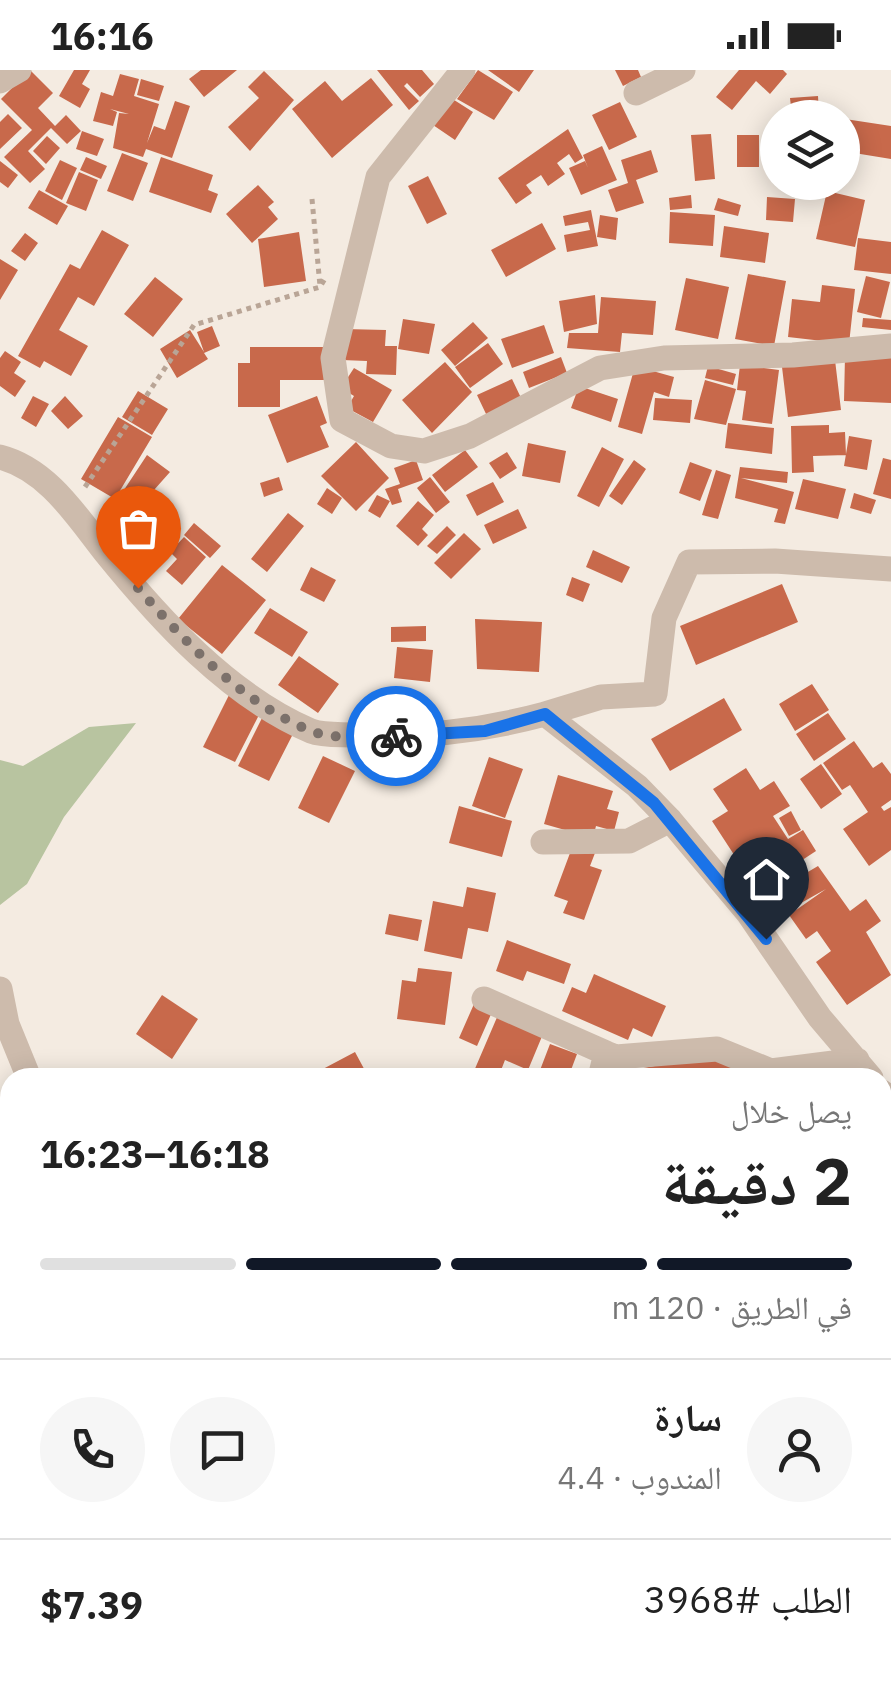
<!DOCTYPE html>
<html lang="ar">
<meta charset="utf-8">
<style>
body{margin:0;font-family:"IBM Plex Sans","Noto Naskh Arabic",sans-serif;background:#f6f6f6;color:#222;direction:rtl;height:100vh;display:flex;flex-direction:column;font-size:38px;white-space:nowrap}
*{box-sizing:border-box;margin:0}
p{font-size:32px;color:#767676}
.icon{flex:none;width:55px;height:55px;fill:none;stroke:currentColor;stroke-width:2;stroke-linecap:round;stroke-linejoin:round}
.map{position:relative;flex:1;overflow:hidden;direction:ltr}
.details{position:absolute;left:0px;top:998px;width:892px;height:622px;display:flex;flex-direction:column;background:#fff;border-radius:30px 30px 0 0;box-shadow:0 5px 25px #0003;direction:rtl}
.details>*{flex:none}
.buttons{position:absolute;left:760px;top:30px;display:grid;gap:20px}
.buttons a{display:grid;place-items:center;width:100px;height:100px;border-radius:50%;background:#fff;box-shadow:0 5px 25px #0003;font-size:50px}
.pin{position:absolute;display:grid;place-items:center;width:85px;height:85px;color:#fff;margin:-102px -42px;border-radius:50% 50% 50% 0;rotate:-45deg;box-shadow:0 0 10px #0007}
.pin .icon{rotate:45deg}
.courier{position:absolute;display:grid;place-items:center;width:100px;height:100px;margin:-50px;border:8px solid #1a73e8;border-radius:50%;background:#fff;color:#222;box-shadow:0 2px 12px #0007}
.head em{font-style:normal;font-weight:700}
.head div{display:flex;flex-direction:column-reverse}
.head{display:flex;align-items:center;justify-content:space-between;height:170px;padding:0 40px}
h1{font-size:65px;font-weight:700;line-height:75px}
.bar{display:grid;grid-template-columns:repeat(4,1fr);gap:15px 10px;align-content:center;height:120px;padding:0 40px}
.bar i{height:12px;border-radius:8px;background:#e0e0e0}
.bar .current{background:#111827}
.bar p{grid-column:span 4}
.line{display:flex;align-items:center;gap:25px;padding:0 40px;border-top:2px solid #e0e0e0}
.line div{flex:1}
.round{display:grid;place-items:center;flex:none;width:105px;height:105px;border-radius:52px;background:#f6f6f6}
.status{display:flex;justify-content:space-between;align-items:center;height:70px;padding:0 50px;background:#fff;direction:ltr}
.status svg{height:28px;fill:currentColor}
.map>svg:first-child{display:block}
</style>
<div class="status"><b>16:16</b><svg viewBox="0 0 49 12"><path d="M0 12V9h3v3zM5 12V6h3v6zM10 12V3h3v9zM15 12V0h3v12zM26 1h20v11H26zM47 4h2v5h-2z"/></svg></div>
<div class="map">
<svg width="891" height="1618" viewBox="0 0 891 1618">
<rect width="100%" height="100%" fill="#f4ebe1"/>
<path fill="#b8c4a0" d="M136,653L64,747L27,814L0,835V690L23,696L89,657Z"/>
<path fill="#c8694b" d="M30,0L53,23L38,38L55,56L66,45L81,61L67,74L51,58L28,81L45,99L30,113L4,87L32,60L1,29Z
M74,0H90L82,14L90,19L80,38L59,26Z
M201,0H237L204,27L189,9Z
M377,0H422L434,14L420,27L407,13L404,16L419,31L409,40Z
M478,0L513,22L494,50L457,29Z
M488,0H534L519,22Z
M615,0H638L641,7L623,16Z
M739,0H783L787,4L770,24L756,11L732,40L716,27Z
M264,1L294,30L250,81L228,57L259,28L248,17Z
M120,4L139,9L134,26L159,34L147,73L154,56L165,60L175,31L190,36L172,88L146,79L143,87L113,78L119,43L129,44L110,39L117,42L113,56L93,51L101,22L113,26Z
M371,8L393,35L332,88L292,39L325,11L342,31Z
M141,9L164,16L159,31L137,25Z
M818,26L819,45L792,46L790,28Z
M451,28L473,42L455,70L433,55Z
M620,32L637,67L609,80L592,45Z
M8,44L22,58L0,79V52Z
M845,49L891,56V89L842,81Z
M568,59L583,88L575,93L569,84L557,93L565,104L548,116L541,105L526,115L532,123L516,134L498,108Z
M82,61L104,69L97,86L76,79Z
M711,64L715,109L695,111L691,65Z
M737,65H759V97H737Z
M47,66L60,78L46,94L33,81Z
M602,76L617,110L581,125L569,98L585,91L588,98L583,85Z
M651,80L658,102L636,110L644,133L616,142L608,120L628,113L621,90Z
M122,83L148,93L133,131L107,121Z
M86,87L107,96L101,109L80,100Z
M161,87L213,105L208,120L218,124L211,143L149,122Z
M60,90L77,98L62,130L45,121Z
M0,91L18,105L8,118L0,112Z
M79,102L98,110L86,141L66,133Z
M428,106L447,144L427,154L408,116Z
M258,115L274,132L268,137L278,149L252,173L226,144Z
M39,120L68,136L57,155L28,138Z
M827,121L865,130L855,177L816,169Z
M691,125L692,138L670,140L669,128Z
M767,127L795,129L793,152L766,150Z
M718,128L741,135L738,146L714,140Z
M591,140L598,176L567,182L564,165L590,160L588,152L565,156L563,146Z
M670,142L715,145L713,176L669,173Z
M600,145L618,148L616,170L597,167Z
M542,153L556,179L506,207L491,180Z
M724,156L769,163L765,193L720,187Z
M102,160L129,175L94,236L78,227L59,260L88,276L71,306L44,291L40,298L18,286L70,194L80,199Z
M299,162L306,211L264,217L258,169Z
M25,163L38,173L25,191L11,181Z
M858,168L891,172V204L854,200Z
M0,189L18,200L0,230Z
M748,204L786,211L774,276L735,269Z
M866,206L890,212L881,248L857,242Z
M155,207L183,229L153,267L124,244Z
M686,208L729,217L718,269L675,260Z
M822,215L855,219L849,274L788,267L792,229L820,232Z
M595,225L597,254L564,262L559,231Z
M601,227L656,231L653,265L622,263L620,282L567,278L569,263H598Z
M863,248L891,250V260L862,257Z
M403,249L435,254L429,284L398,279Z
M473,252L488,268L455,296L441,280Z
M544,255L554,283L512,298L501,269Z
M212,256L220,276L204,283L208,289L177,308L160,279L190,260L204,282L197,262Z
M344,259L386,260L385,276H397L396,305L366,304L367,291L342,290Z
M488,273L503,294L470,318L455,297Z
M250,277H325V310H280V337H238V293H250Z
M5,281L21,292L14,303L26,311L15,327L0,316V288Z
M891,281V333L844,331L845,286Z
M561,287L567,303L529,318L523,302Z
M835,290L841,340L788,347L782,297Z
M445,292L472,322L432,363L402,330Z
M740,295L779,300L772,354L742,350L746,321L737,320Z
M635,296L674,307L669,327L654,322L642,364L618,357Z
M708,296L736,304L733,315L705,308Z
M354,298L392,320L373,352L347,338L354,326L341,318Z
M512,309L522,330L487,346L477,325Z
M705,310L736,319L726,355L694,349Z
M579,316L618,329L611,352L571,338Z
M138,321L168,339L152,365L122,347Z
M33,326L49,334L36,357L21,348Z
M65,326L83,346L68,359L51,341Z
M317,326L327,353L320,356L329,377L287,393L268,345Z
M655,328L692,330L690,353L653,350Z
M118,347L152,367L115,429L81,409Z
M728,353L774,358L772,384L725,378Z
M829,355V363L845,362L846,385L813,386L814,402L792,403L791,356Z
M849,366L872,370L867,400L844,396Z
M356,372L389,408L356,441L321,406Z
M528,373L566,381L560,413L522,406Z
M602,377L624,389L599,437L577,426Z
M465,380L478,397L445,422L432,405Z
M507,382L517,398L500,409L489,393Z
M147,385L170,402L138,438L120,426Z
M883,388L891,390V429L873,424Z
M416,390L423,410L398,419L402,432L392,435L385,419L400,414L394,398Z
M634,390L646,399L622,435L609,426Z
M690,392L712,400L700,431L679,423Z
M740,397L788,402L787,413L741,408L794,422L785,454L774,452L778,439L735,428Z
M716,400L731,405L718,449L702,445Z
M279,407L283,420L264,427L260,413Z
M430,407L450,432L436,443L417,418Z
M803,409L846,419L838,449L795,439Z
M493,412L504,432L477,446L466,425Z
M327,418L342,428L332,444L317,434Z
M854,423L876,430L871,444L850,438Z
M377,425L390,431L380,448L368,441Z
M418,431L434,445L422,459L428,465L418,476L396,456Z
M518,439L527,458L493,474L484,455Z
M288,443L304,456L267,502L251,489Z
M161,452L177,468L144,501L127,485Z
M194,453L221,476L210,488L184,465Z
M447,456L456,465L437,484L427,476Z
M464,463L481,479L451,509L434,493Z
M184,467L206,487L182,515L166,501L177,489L170,482Z
M593,480L630,497L622,513L586,497Z
M222,495L266,530L222,584L178,549Z
M311,497L336,510L324,532L300,520Z
M572,507L590,514L583,532L566,525Z
M782,514L798,552L696,595L680,556Z
M270,538L308,562L292,587L254,563Z
M475,549L542,552L539,602L477,599Z
M426,556V571L391,572V557Z
M397,577L433,580L430,612L394,608Z
M299,586L339,614L318,643L278,615Z
M812,614L829,640L795,661L779,634Z
M229,625L261,641L235,692L203,677Z
M724,628L742,660L670,701L651,669Z
M828,643L846,669L814,691L796,664Z
M264,644L295,660L269,711L238,696Z
M854,671L873,698L882,692L891,704V730L881,737L884,741L891,737V780L869,796L843,759L868,742L850,715L842,720L823,693Z
M323,686L355,701L329,753L298,738Z
M489,687L523,699L505,748L472,736Z
M821,694L842,724L821,739L800,709Z
M746,698L760,720L774,711L790,736L773,746L788,769L803,760L816,781L784,802L770,779L742,797L712,751L728,741L713,719Z
M558,705L613,721L607,739L619,742L614,761L596,756L593,768L544,754Z
M459,736L512,751L502,787L449,773Z
M791,741L801,760L789,766L779,748Z
M573,775L595,783L590,796L602,800L584,850L563,843L568,831L554,826Z
M818,796L850,841L866,829L881,851L866,862L891,905L847,935L816,892L831,881L817,861L806,869L789,845L826,819L785,842L774,822Z
M467,817L496,823L488,862L468,858L462,889L424,881L433,831L463,837Z
M389,844L422,850L418,871L385,864Z
M507,870L571,894L564,914L527,901L523,911L496,901Z
M418,898L452,902L445,955L397,949L402,910L416,912Z
M594,904L666,936L652,967L633,958L628,970L562,941L572,917L586,923Z
M162,925L198,949L172,989L136,964Z
M474,934L492,942L477,976L459,968Z
M498,945L543,964L528,1000L505,990L498,1008H471Z
M550,974L577,984L568,1008H537Z
M355,982L369,1008H325L321,1000Z
M719,985L756,1008H614V1003Z
M882,1449L891,1452V1487L882,1484Z
M811,1610H878V1618H811Z"/>
<g fill="none" stroke-linecap="round" stroke-linejoin="round">
<path stroke="#b9a596" stroke-width="5" stroke-dasharray="5 5" stroke-linecap="butt" d="M312,129L320,216
M85,417L194,255L320,217L326,207"/>
<path stroke="#cdbbac" stroke-width="25" d="M463,0L378,107L333,288L342,350L391,376L424,381L470,366L600,298L664,288L793,285L891,276
M0,11L19,0
M636,23L683,0
M0,387C47,399 76,445 105,482C160,550 229,626 311,661C324,666 342,664 356,665C421,668 482,661 545,644L637,716L670,750L748,843L820,948L871,1008
M545,644L601,627L655,624L664,548L689,492L775,491L891,499
M543,772L629,771L670,750
M0,919L7,954L29,1008
M484,929L606,983
M600,1008L606,983L616,987L717,979L771,1001L857,990
M882,1022L891,1033
M0,1200L10,1221
M882,1354L891,1350
M882,1414L891,1402
M0,1439L10,1448
M0,1582L10,1598
M189,1610L193,1618
M372,1610L374,1612
M559,1610L561,1618
M800,1618V1610"/>
</g>
<g fill="none" stroke-linecap="round" stroke-linejoin="round">
<path stroke="#7c716b" stroke-width="10" stroke-dasharray="0 18" d="M138,518C186,573 242,633 311,661C333,670 372,667 396,666"/>
<path stroke="#1a73e8" stroke-width="12" d="M396,666L485,661L545,644L654,733L766,869"/>
</g>
</svg>
<div class="buttons">
<a><svg class="icon" aria-label="layers" viewBox="0 0 24 24"><path d="M12 4l9 5-9 5-9-5zM3 14l9 5 9-5"/></svg></a>
</div>
<div class="pin" style="left:138px;top:518px;background:#ea580c"><svg class="icon" aria-label="bag" viewBox="0 0 24 24"><path d="M5 8h14l-1 12H6zM9 8a3 3 0 0 1 6 0"/></svg></div>
<div class="pin" style="left:766px;top:869px;background:#1f2937"><svg class="icon" aria-label="home" viewBox="0 0 24 24"><path d="M3 11l9-7 9 7M6 9v11h12V9"/></svg></div>
<div class="courier" style="left:396px;top:666px"><svg class="icon" aria-label="bike" viewBox="0 0 24 24"><circle cx="6" cy="16" r="4"/><circle cx="18" cy="16" r="4"/><path d="M6 16l4-8h5l3 8M10 8l3 8H6M13 5h3"/></svg></div>
<section class="details">
<div class="head"><div><h1>2 دقيقة</h1><p>يصل خلال</p></div><em>16:18–16:23</em></div>
<div class="bar"><i class="current"></i><i class="current"></i><i class="current"></i><i></i><p>في الطريق · 120 m</p></div>
<div class="line" style="height:180px"><a class="round"><svg class="icon" aria-label="person" viewBox="0 0 24 24"><circle cx="12" cy="8" r="4"/><path d="M4 21q1-7 8-7t8 7"/></svg></a><div><b>سارة</b><p>المندوب · 4.4</p></div><a class="round"><svg class="icon" aria-label="chat" viewBox="0 0 24 24"><path d="M4 5h16v11H9l-5 4z"/></svg></a><a class="round"><svg class="icon" aria-label="phone" viewBox="0 0 24 24"><path d="M5 4h4l2 5-3 2q2 4 5 5l2-3 5 2v4C11 20 4 13 5 4z"/></svg></a></div>
<div class="line" style="height:130px"><div>الطلب #3968</div><b>$7.39</b></div>
</section>
</div>
